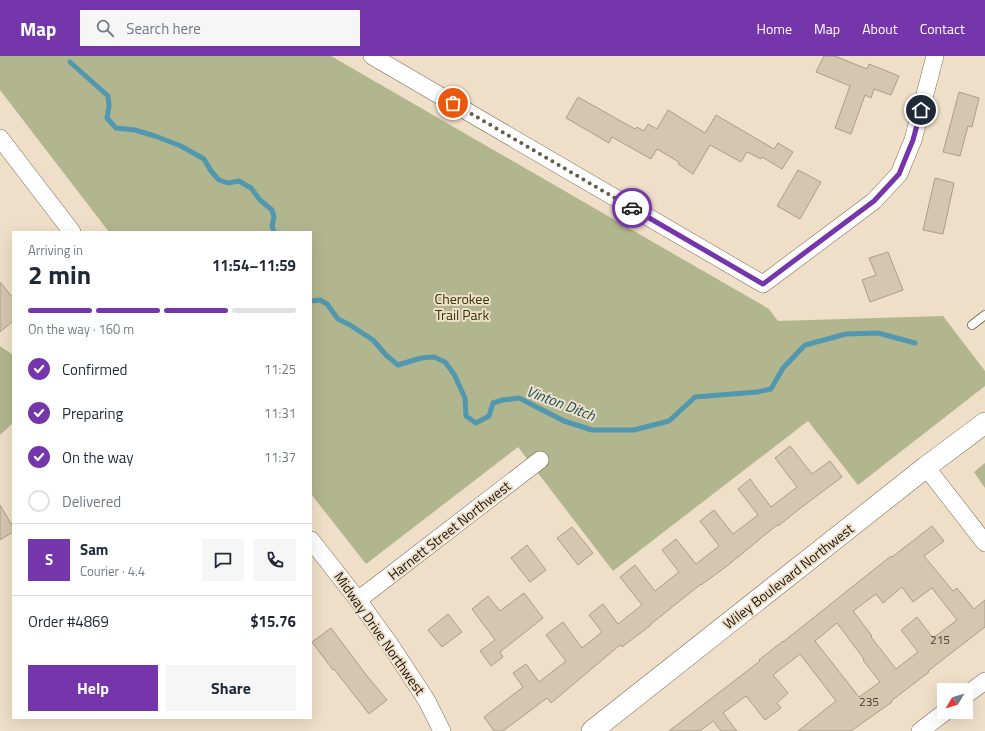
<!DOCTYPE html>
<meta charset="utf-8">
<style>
body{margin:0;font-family:"Titillium Web",sans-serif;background:#f6f6f7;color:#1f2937;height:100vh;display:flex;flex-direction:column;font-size:15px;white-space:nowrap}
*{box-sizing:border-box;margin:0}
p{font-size:13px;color:#747a83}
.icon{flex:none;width:22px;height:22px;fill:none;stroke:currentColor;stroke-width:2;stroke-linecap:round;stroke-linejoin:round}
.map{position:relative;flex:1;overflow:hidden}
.side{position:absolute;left:12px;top:175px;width:300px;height:488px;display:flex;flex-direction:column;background:#fff;border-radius:0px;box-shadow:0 4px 16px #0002}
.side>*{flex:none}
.needle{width:26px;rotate:232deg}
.fabs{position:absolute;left:937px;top:627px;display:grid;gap:8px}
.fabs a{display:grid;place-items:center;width:36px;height:36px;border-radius:0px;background:#fff;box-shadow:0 4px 16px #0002;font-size:20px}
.pin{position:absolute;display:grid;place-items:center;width:34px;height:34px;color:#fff;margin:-17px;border:2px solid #fff;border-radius:50%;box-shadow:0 1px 4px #0007}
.courier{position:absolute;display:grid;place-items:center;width:40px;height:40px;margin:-20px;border:3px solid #7636ab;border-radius:50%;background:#fff;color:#222;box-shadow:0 1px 5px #0007}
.summary em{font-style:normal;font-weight:700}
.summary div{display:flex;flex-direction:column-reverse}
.summary{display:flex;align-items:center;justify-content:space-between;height:68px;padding:0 16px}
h1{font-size:26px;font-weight:700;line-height:30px}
.bar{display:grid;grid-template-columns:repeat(4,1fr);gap:6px 4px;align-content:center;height:48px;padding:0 16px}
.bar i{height:5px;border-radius:3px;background:#e0e1e3}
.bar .current{background:#7636ab}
.bar p{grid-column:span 4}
.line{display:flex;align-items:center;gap:10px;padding:0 16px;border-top:1px solid #e0e1e3}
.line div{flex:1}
.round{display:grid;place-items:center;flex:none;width:42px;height:42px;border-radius:0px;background:#f6f6f7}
ol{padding:0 16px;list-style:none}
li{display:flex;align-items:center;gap:12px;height:44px}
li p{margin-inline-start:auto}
li .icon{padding:4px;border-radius:50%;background:#7636ab;color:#fff;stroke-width:4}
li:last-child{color:#747a83}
li i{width:22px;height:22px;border:2px solid #e0e1e3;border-radius:50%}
.action{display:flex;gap:8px;margin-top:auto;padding:8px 16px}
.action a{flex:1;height:46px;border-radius:0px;background:#7636ab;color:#fff;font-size:16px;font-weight:700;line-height:46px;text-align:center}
.action a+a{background:#f6f6f7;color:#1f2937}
header{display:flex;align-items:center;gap:24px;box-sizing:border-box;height:56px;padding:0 20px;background:#7636ab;color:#fff}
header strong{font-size:19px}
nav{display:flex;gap:22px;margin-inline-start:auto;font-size:14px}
.search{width:280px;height:36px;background:#f6f6f7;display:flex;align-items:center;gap:10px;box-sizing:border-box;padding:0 14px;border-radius:0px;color:#747a83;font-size:15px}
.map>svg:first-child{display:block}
</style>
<header>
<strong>Map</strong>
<div class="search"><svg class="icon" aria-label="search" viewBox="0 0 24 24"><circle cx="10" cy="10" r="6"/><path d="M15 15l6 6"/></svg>Search here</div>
<nav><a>Home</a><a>Map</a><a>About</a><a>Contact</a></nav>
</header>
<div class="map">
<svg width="985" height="675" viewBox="0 0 985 675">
<rect width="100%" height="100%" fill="#efdfc8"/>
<path fill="#b1b68f" d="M0,0H331L769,253L778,265L943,260L985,315V330L858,429L808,365L613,515L518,391L366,508L311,438V176H109L0,34Z
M0,290L13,299V367L0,379Z
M985,407V432L974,416Z"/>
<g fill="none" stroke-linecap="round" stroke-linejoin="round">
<path stroke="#5198af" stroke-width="5" d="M70,6L108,40L109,50L107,62L116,72L135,74L155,80L181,90L204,103L211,115L219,124L228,127L239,125L251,132L260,144L272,154L274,161L272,170L274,176
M311,245L320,244L327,248L338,263L350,269L373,284L387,300L398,309L421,302L434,301L445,306L454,318L465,342L466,360L476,367L489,360L493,347L503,344L519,342L564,365L592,374H634L669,365L695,341L757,336L771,333L783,312L805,289L846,278L878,277L915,287"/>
</g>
<path fill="#d5c6af" stroke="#ac9d87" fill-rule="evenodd" d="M824,0H835L867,13L869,8L899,20L891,39L874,33L871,42L865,39L851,78L835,72L850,30L816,16Z
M959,36L979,42L972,71L968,70L960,100L943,96Z
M578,41L635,73L637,71L644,75L648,68L657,73L668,54L705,77L716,59L774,93L778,87L793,96L782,113L762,101L761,103L747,96L741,106L710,89L693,118L678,108L679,106L657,93L651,103L612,81L609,87L566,62Z
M798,114L821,126L800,163L777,150Z
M935,122L954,127L943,178L923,174Z
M888,196L903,234L870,246L862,224L876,219L869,202Z
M0,226L13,242V265L0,276Z
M790,390L812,418L830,405L842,421L802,451L778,470L777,469L727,510L701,529V528L651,568V569L622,591L620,589L551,647L547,642L503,675H494L484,661L523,631L513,617L526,608L539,626L566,605L546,579L563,566L582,592L602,576L589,559L603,548L618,568L642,549L620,521L635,509L655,535L679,516L662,494L676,483L696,508L719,490L700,465L714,454L733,478L758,459L738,433L750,423L771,451L797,431L775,402Z
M0,449L13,471V476L0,484Z
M932,470L944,485L924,500L953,535L957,532L974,553L985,544V571L928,615L929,616L891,645L892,646L851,675H798L836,645L800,598L773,619L788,637L777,647L781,652L765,664L746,640L723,657L737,675H721L713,665L700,675H669L760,605L759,604L783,585V586L891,500L892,501ZM902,531L913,546L932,532L957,564L933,582L917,561L901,574L918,596L896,613L871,581L872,580L853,555L876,538L883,547ZM837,567L864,603L863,604L880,626L859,641L815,585Z
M572,471L593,497L578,509L557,482Z
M527,489L546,514L530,526L511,502Z
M524,537L543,562L500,596L503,601L491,610L480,595L495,584L472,553L488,540L500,555Z
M448,558L462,576L442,591L428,574Z
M331,572L367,620L387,644L369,658L334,613L333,614L312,586Z"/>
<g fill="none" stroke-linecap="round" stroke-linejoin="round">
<defs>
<path id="service" d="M972,269L985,259"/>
<path id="minor" d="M372,0L763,228L874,145L899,118L913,84L935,0
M0,82L72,176
M926,411L985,487
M311,484L358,544L391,590L427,645L442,675
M358,544L540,404
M966,639L985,625
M920,675L945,656"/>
<path id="tertiary" d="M592,675L926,411L985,367"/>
</defs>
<use href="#service" stroke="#7a6c57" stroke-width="10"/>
<use href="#minor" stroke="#7a6c57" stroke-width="18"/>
<use href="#tertiary" stroke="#7a6c57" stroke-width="22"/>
<use href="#service" stroke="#fff" stroke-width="8"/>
<use href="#minor" stroke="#fff" stroke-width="17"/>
<use href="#tertiary" stroke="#fff" stroke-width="21"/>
</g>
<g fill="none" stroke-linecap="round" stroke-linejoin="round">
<path stroke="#655c4e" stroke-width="4" stroke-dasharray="0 7.2" d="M453,47L632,152"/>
<path stroke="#7636ab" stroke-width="5" d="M632,152L763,228L874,145L899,118L913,84L921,54"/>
</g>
<g text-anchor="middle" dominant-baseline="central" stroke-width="4" stroke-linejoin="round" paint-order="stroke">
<g font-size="12" fill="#494136">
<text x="940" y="583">215</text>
<text x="869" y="645">235</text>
</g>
<g font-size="14" fill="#343808" stroke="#efdfc8">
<text x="462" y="242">Cherokee<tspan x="462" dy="16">Trail Park</tspan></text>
</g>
<g font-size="14" fill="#1a150d" stroke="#efdfc8">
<text transform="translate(449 474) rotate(-38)">Harnett Street Northwest</text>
<text transform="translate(788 520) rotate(-38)">Wiley Boulevard Northwest</text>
<text transform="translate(380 577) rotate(55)">Midway Drive Northwest</text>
</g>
<g font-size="15" font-style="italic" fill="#145061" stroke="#efdfc8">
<text transform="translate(561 347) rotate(21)">Vinton Ditch</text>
</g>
</g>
</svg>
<div class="fabs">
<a><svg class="needle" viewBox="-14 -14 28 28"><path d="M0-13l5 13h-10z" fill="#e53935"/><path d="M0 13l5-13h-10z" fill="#747a83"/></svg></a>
</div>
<div class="pin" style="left:453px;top:47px;background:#ea580c"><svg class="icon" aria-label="bag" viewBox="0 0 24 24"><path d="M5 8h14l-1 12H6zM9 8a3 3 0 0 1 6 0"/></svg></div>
<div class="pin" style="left:921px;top:54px;background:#1f2937"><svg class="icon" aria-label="home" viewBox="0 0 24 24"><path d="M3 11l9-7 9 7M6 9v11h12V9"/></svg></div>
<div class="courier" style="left:632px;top:152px"><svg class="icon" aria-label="car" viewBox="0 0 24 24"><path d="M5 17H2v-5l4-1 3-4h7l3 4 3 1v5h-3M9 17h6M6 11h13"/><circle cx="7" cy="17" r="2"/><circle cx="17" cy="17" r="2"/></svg></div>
<section class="side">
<div class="summary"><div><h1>2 min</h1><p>Arriving in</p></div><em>11:54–11:59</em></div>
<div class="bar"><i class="current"></i><i class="current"></i><i class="current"></i><i></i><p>On the way · 160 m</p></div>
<ol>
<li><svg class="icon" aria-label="check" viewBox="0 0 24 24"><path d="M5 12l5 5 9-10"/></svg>Confirmed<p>11:25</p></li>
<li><svg class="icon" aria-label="check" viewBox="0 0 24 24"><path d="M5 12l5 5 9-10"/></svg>Preparing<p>11:31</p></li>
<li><svg class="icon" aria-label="check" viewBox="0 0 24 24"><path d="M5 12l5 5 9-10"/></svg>On the way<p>11:37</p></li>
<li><i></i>Delivered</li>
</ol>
<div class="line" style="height:72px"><b class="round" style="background:#7636ab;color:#fff">S</b><div><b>Sam</b><p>Courier · 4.4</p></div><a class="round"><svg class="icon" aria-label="chat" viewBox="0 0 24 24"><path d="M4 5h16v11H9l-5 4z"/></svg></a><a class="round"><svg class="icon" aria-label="phone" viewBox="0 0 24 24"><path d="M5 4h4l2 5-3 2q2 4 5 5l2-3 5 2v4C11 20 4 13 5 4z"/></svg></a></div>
<div class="line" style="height:52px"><div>Order #4869</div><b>$15.76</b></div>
<div class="action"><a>Help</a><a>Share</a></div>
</section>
</div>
